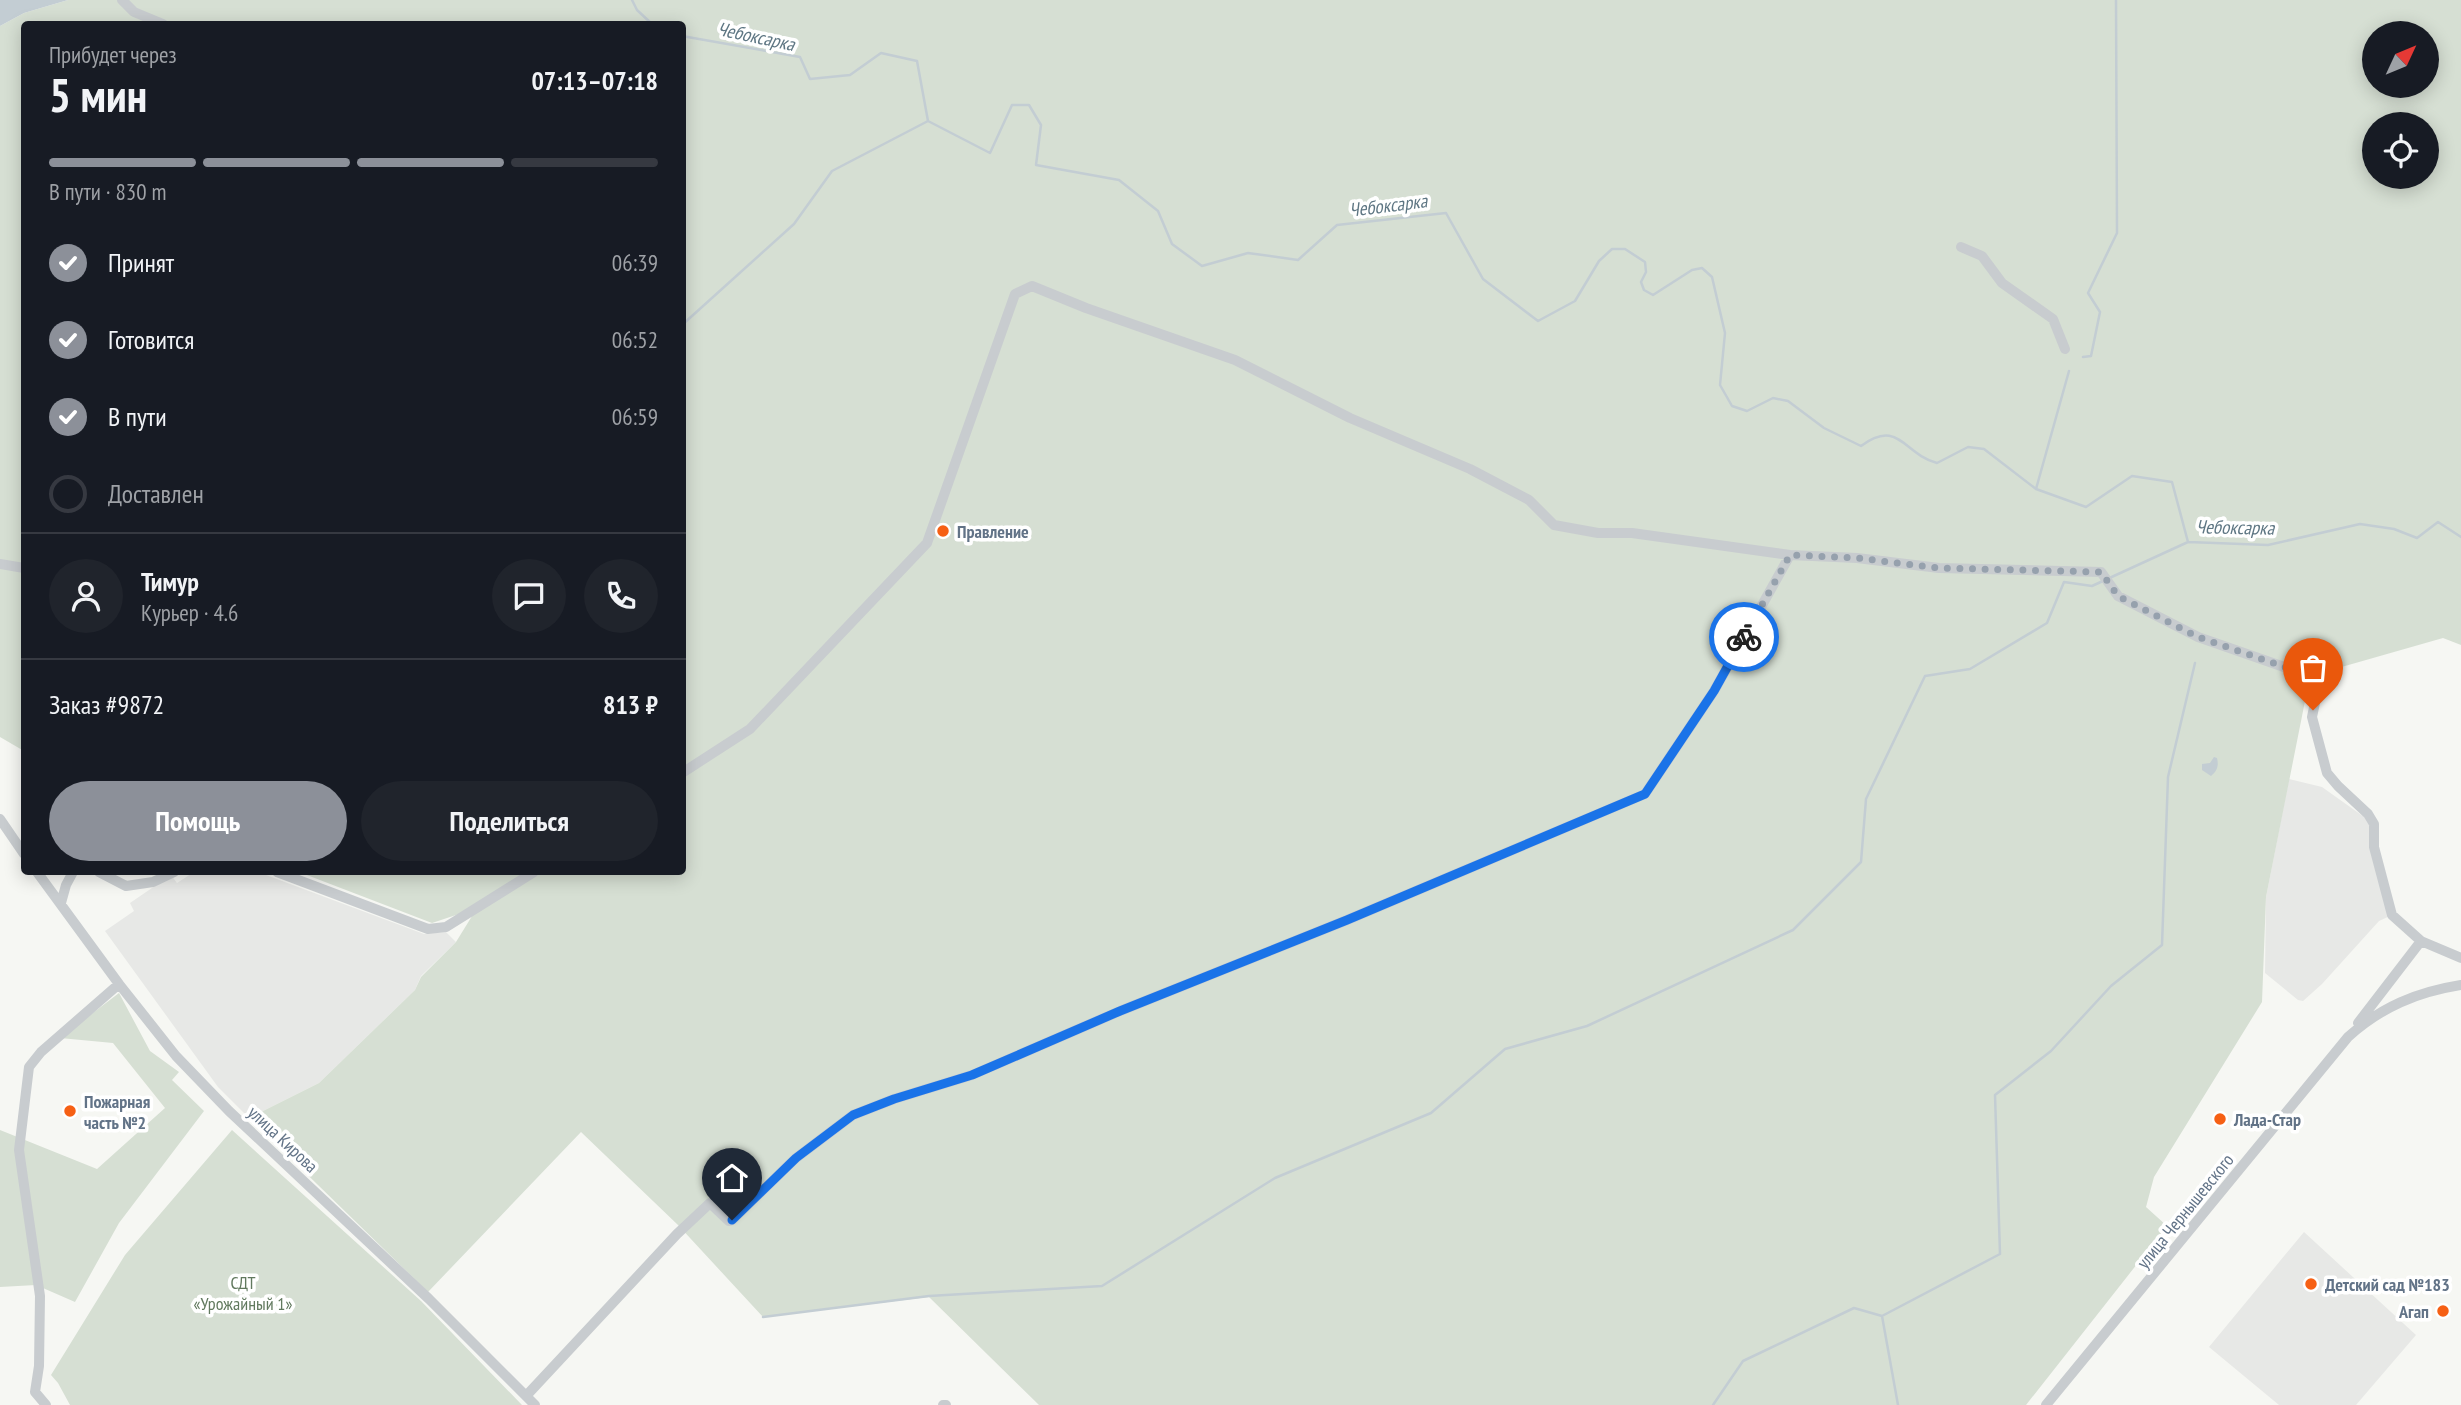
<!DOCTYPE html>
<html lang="ru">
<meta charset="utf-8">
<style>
body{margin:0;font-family:"PT Sans Narrow",sans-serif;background:#20242c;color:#f1f3f6;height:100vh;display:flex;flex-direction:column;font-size:26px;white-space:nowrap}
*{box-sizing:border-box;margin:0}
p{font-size:23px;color:#9ea1a6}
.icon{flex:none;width:38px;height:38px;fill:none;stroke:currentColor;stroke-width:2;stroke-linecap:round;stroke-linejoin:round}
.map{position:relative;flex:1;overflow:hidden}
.panel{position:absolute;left:21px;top:21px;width:665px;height:854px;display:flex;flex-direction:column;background:#171b24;border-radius:7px;box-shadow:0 4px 18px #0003}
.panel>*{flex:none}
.needle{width:46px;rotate:46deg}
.tools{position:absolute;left:2362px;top:21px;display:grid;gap:14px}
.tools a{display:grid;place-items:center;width:77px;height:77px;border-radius:50%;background:#171b24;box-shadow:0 4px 18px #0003;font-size:35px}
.pin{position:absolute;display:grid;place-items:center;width:60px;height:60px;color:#fff;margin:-72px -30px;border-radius:50% 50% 50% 0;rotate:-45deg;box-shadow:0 0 7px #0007}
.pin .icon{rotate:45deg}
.courier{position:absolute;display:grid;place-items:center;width:70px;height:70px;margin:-35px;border:5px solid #1a73e8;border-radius:50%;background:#fff;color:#222;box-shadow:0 2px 9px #0007}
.overview em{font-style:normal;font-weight:700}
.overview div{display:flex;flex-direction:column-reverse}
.overview{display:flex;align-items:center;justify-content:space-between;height:119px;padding:0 28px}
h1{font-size:46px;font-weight:700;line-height:52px}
.bar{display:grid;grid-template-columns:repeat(4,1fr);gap:10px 7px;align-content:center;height:84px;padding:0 28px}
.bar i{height:9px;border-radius:5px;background:#363941}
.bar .active{background:#8c9099}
.bar p{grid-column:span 4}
.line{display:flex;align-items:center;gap:18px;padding:0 28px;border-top:2px solid #363941}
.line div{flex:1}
.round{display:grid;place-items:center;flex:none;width:74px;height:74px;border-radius:37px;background:#20242c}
ol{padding:0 28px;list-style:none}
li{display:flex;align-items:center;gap:21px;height:77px}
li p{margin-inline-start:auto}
li .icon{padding:7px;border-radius:50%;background:#8c9099;color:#fff;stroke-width:4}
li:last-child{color:#9ea1a6}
li i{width:38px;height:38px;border:4px solid #363941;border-radius:50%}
.cta{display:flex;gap:14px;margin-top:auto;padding:14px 28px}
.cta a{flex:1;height:80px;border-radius:42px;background:#8c9099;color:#fff;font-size:28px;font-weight:700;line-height:80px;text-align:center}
.cta a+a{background:#20242c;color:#f1f3f6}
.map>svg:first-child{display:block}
</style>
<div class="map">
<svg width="2461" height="1405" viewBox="0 0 2461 1405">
<rect width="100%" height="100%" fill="#f6f7f3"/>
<path fill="#e7e8e6" d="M2289,779L2322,787L2374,824L2392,915L2379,921L2322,984L2303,1001L2298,1000L2265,973L2266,897Z
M194,872H258L424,934L446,932L456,942L421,976L415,990L319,1083L249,1118L218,1087L105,931L134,911L130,903L171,875L177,883Z
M2304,1232L2416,1335L2356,1405H2279L2209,1347Z"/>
<path fill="#d6dfd3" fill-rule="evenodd" d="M68,0H2461V645L2443,638L2310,676L2266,897L2262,1002L2154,1177L2146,1207L2167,1226L2026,1405H1039L929,1297L763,1317L678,1225L581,1132L428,1292L249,1118L319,1083L415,990L421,977L456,942L477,908L432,923L299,872H682V24H24V751L0,737V26L24,13ZM2375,33H2427V86H2375ZM2375,124H2427V177H2375Z
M119,993L150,1051L179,1072L172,1080L204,1111L119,1223L75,1302L36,1285L0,1287V1130L97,1169L165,1108L113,1043L60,1038Z
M232,1130L421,1301L522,1405H70L58,1383L51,1375L125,1255Z"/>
<path fill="#c3cdd3" d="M0,0H68L24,13L0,26Z
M2214,757L2217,758C2219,766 2217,771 2211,776L2202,770V764L2210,763Z"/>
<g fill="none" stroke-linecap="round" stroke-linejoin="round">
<path stroke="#c3cdd3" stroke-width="2.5" d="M632,0L637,10L652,24
M682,36L800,57L810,79L850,75L881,53L917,61L928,121L990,153L1012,105H1029L1041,125L1036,165L1119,180L1158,211L1172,244L1202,266L1248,253L1298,260L1337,225L1446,213L1483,279L1538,321L1575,301L1599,261L1612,249H1625L1645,262L1646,272L1641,282L1644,290L1653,295L1692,270L1702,268L1712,277L1725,333L1720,385L1732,406L1747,411L1773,398L1788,401L1824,428L1861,446C1899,418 1903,454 1937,463L1968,447L1984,449L2036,489L2086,507L2132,476L2172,482L2188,542L2268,545L2360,524L2394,529L2417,538L2438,522L2461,537
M682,325L794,224L832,171L928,121
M2083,357L2091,356L2100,312L2088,293L2117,233L2116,0
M2036,489L2069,371
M1882,1316L1898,1405
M763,1317L929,1296L1102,1286L1275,1178L1431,1113L1505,1049L1587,1026L1793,930L1861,862L1866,799L1925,676L1970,669L2047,623L2064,582L2092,586L2188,542
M1713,1405L1743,1361L1854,1308L1882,1316L2000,1254L1995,1095L2051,1051L2111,986L2162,945L2168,777L2195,663"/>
<path stroke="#c8cccf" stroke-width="10" d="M122,0L134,12L163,24
M1961,247L1982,256L2002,283L2053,319L2065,349
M0,564L24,568
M682,773L750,729L927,543L1015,294L1032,286L1086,308L1235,360L1350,418L1470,469L1529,500L1554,525L1598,533H1632L1790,555L1857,558L1939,568L2101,572L2118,596L2198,637L2310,676L2315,685L2316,698L2312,717L2327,773L2338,786L2368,814L2374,824V847L2392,915L2421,941L2461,958
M0,819L24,854
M37,872L119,984L176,1056L229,1111L429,1299L535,1405
M99,872L126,886L153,882L174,872
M277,872L428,929L446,927L534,872
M61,903L66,885L73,872
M2358,1023L2421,941
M526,1396L677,1234L710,1203L729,1221L732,1220L796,1158L853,1115L894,1099L972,1075L1120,1011L1347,920L1645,794L1714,691L1790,555
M46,1405L35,1392L39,1366L40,1296L19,1150L29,1067L41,1052L119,984
M943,1405H946
M2046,1405L2348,1037C2381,1007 2417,992 2461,985"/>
</g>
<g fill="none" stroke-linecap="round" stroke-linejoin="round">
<path stroke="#96a1ad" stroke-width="7" stroke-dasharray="0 12.6" d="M1744,637L1790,555L1857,558L1939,568L2101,572L2118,596L2198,637L2311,676C2316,688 2316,697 2313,710"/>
<path stroke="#1a73e8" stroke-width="9" d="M732,1220L796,1158L853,1115L894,1099L972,1075L1120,1011L1347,920L1645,794L1714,691L1744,637"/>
</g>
<g fill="#f66014" stroke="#fff" stroke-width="2.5">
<circle cx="943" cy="531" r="7"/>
<circle cx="70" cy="1111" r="7"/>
<circle cx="2220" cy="1119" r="7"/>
<circle cx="2311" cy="1284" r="7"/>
<circle cx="2443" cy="1311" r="7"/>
</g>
<g text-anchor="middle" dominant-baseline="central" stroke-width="7" stroke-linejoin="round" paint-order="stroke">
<g font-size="18" font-weight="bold" fill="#627387" stroke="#fff" text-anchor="start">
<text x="957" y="531">Правление</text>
<text x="84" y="1101">Пожарная<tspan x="84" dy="21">часть №2</tspan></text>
<text x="2234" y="1119">Лада-Стар</text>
<text x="2325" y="1284">Детский сад №183</text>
<text x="2429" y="1311" text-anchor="end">Агап</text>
</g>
<g font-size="18" fill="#627387" stroke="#fff">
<text transform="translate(283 1139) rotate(43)">улица Кирова</text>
<text transform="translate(2185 1211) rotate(-51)">улица Чернышевского</text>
</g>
<g font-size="18" fill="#61795e" stroke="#fff">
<text x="243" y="1282">СДТ<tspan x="243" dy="21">«Урожайный 1»</tspan></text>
</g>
<g font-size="19" font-style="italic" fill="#5e7683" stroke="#fff">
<text transform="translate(756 36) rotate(12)">Чебоксарка</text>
<text transform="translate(1388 205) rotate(-7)">Чебоксарка</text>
<text transform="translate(2235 527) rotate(1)">Чебоксарка</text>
</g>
</g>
</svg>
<div class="tools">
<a><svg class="needle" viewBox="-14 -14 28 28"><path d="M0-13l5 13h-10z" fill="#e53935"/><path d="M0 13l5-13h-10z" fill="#9ea1a6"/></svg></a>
<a><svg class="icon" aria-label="locate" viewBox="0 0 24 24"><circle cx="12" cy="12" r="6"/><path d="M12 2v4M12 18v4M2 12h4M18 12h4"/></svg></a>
</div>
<div class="pin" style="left:2313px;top:710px;background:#ea580c"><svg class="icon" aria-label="bag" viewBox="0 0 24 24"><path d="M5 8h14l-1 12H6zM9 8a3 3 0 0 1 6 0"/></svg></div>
<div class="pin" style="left:732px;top:1220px;background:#1f2937"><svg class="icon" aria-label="home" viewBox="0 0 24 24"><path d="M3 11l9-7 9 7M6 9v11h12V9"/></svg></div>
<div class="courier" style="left:1744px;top:637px"><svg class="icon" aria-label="bike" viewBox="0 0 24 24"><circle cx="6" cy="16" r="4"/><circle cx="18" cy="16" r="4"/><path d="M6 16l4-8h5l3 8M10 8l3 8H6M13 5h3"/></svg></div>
<section class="panel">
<div class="overview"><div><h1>5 мин</h1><p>Прибудет через</p></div><em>07:13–07:18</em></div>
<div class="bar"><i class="active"></i><i class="active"></i><i class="active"></i><i></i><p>В пути · 830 m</p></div>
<ol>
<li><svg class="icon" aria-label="check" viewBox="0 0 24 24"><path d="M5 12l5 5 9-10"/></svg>Принят<p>06:39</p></li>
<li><svg class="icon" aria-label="check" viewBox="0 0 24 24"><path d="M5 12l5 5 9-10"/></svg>Готовится<p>06:52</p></li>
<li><svg class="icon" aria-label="check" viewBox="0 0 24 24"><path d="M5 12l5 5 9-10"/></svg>В пути<p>06:59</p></li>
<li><i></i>Доставлен</li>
</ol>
<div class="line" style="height:126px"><a class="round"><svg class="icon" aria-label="person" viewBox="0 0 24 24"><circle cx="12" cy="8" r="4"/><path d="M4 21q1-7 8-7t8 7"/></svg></a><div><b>Тимур</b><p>Курьер · 4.6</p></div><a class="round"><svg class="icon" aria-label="chat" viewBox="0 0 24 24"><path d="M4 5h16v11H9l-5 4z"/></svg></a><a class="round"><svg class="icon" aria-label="phone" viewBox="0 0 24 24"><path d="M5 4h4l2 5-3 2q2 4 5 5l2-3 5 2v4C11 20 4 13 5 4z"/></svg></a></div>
<div class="line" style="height:91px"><div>Заказ #9872</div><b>813 ₽</b></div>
<div class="cta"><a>Помощь</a><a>Поделиться</a></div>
</section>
</div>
